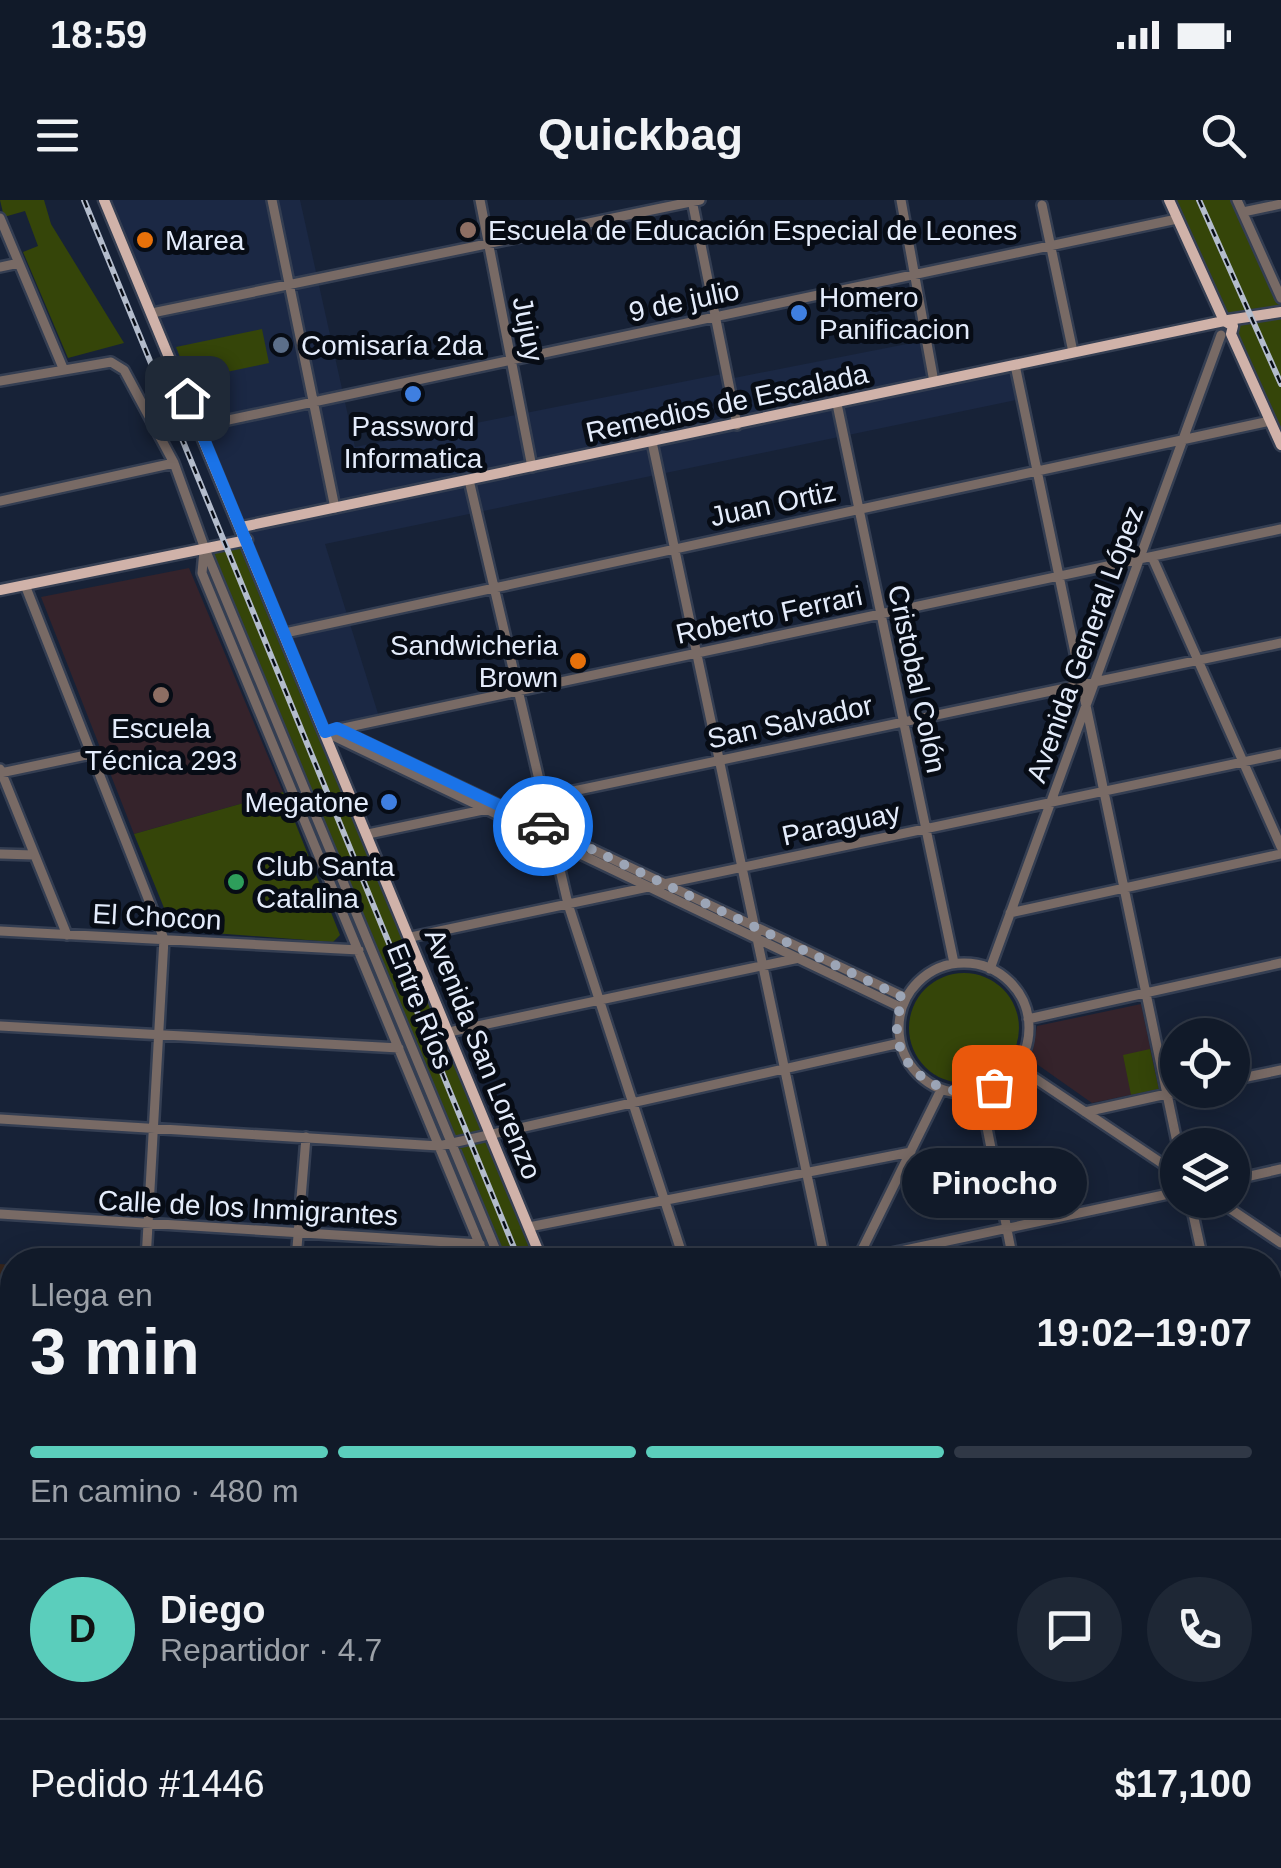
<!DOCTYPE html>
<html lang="es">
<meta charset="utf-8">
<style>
body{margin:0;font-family:Arial,sans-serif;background:#1e2735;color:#f1f3f6;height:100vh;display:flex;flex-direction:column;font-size:38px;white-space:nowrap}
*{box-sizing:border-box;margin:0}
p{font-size:32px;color:#9ca1a8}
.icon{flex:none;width:55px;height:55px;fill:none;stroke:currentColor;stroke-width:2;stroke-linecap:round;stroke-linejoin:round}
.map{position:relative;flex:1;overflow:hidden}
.drawer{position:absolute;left:0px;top:1048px;width:1282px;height:622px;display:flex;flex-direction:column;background:#111a29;border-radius:40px 40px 0 0;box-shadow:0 5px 25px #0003,0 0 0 2px #303846}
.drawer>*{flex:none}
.controls{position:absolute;left:1160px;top:818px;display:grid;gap:20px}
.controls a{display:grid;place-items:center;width:90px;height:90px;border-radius:50%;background:#111a29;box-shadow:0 5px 25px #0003,0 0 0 2px #303846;font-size:50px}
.pin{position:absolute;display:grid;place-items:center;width:85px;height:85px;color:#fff;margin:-42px;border-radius:20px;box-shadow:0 5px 15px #0006}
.courier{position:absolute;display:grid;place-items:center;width:100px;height:100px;margin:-50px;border:8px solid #1a73e8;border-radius:50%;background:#fff;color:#222;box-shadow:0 2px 12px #0007}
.bubble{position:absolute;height:70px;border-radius:35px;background:#111a29;box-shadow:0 5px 25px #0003,0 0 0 2px #303846;font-size:32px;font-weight:600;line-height:70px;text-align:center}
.summary em{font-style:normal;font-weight:600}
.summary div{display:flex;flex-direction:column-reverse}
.summary{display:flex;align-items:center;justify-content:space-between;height:170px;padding:0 30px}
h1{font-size:65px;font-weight:600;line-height:75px}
.bar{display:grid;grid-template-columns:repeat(4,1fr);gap:15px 10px;align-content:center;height:120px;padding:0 30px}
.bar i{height:12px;border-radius:8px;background:#303846}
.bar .active{background:#5bcebc}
.bar p{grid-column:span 4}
.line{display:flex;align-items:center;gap:25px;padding:0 30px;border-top:2px solid #303846}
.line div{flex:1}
.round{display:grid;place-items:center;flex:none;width:105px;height:105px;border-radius:52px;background:#1e2735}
.status{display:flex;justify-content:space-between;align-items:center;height:70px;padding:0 50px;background:#111a29;direction:ltr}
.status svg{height:28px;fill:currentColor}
header{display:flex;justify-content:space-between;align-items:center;height:130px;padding:0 30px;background:#111a29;font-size:45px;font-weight:600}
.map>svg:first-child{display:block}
</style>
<div class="status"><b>18:59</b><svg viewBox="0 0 49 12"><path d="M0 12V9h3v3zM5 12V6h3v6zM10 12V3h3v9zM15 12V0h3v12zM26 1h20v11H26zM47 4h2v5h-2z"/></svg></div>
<header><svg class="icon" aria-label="menu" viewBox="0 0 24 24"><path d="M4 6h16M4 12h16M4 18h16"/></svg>Quickbag<svg class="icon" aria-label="search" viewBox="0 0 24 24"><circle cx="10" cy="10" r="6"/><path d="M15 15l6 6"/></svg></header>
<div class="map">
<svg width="1281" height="1668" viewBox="0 0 1281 1668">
<rect width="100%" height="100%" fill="#172237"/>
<path fill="#1b2844" d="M104,0H300L355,247L722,174L724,180L927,140L934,182L1015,165L1016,200L325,344L380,520L325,532Z"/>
<path fill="#36251c" d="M0,1064L12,1065V1362L0,1361Z"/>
<path fill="#35232b" d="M189,368L283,592L134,634L41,397Z
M1141,804L1159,889L1092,903L1031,860L1037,826Z"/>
<path fill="#354509" d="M0,0H44L51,24L124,143L68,158L23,52L38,46L25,11L4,17Z
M1169,0H1237L1281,98V245Z
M262,129L269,163L189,180L176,147Z
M247,340L542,1060H500L205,349Z
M283,592L340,735L333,742L173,730L134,634Z
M909 828a55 55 0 1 1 110 0a55 55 0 1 1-110 0Z
M1150,849L1159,889L1131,895L1123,855Z
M0,1372L12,1373V1658H733L737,1668H0Z
M1100,1658H1162L1281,1668H1100Z"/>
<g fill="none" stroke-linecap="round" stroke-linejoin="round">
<defs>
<path id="minor" d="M272,0L335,308
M480,0L532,267
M692,0L737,225
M901,0L934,182
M1237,0L1281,98
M1042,5L1073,152
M1243,12L1281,4
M0,18L63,168
M0,67L19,63
M152,113L700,0
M1015,165L1178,947
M0,181L111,162L124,170L174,263L205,349L500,1060
M837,204L954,763
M200,226L1177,19
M652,242L825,1060
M469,280L568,704L684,1060
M0,301L174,263
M204,351L202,373L486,1060
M1152,357L1281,647
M25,385L164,739L146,1060
M285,433L1270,221
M340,530L904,797
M325,532L1281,329
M325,532L900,807
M0,569L67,735
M0,573L91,554
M368,634L1281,443
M0,654L34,655
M1010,713L1281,654
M0,731L359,750
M411,737L1281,554
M899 828a65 65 0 1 1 130 0a65 65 0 1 1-130 0Z
M990,769L1221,135
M1028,819L1281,763
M0,826L399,848
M449,832L799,758
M1018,867L1178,974
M1232,880L1281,870
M980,892L1013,1060
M1085,912L1185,890
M0,919L439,946L900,843
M1232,980L1281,969
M1190,1000L1203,1060
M1217,1000L1281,1043
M0,1014L480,1044
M529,1027L911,952
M296,1060L306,937
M857,1060L941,890
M858,1060L1178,992
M1270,1081L1281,1078
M1270,1180L1281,1178
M1270,1284L1281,1281
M0,1368L12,1369
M1270,1387L1281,1430
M1270,1484L1281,1485
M1270,1581H1281
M747,1658L751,1668
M1264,1658L1281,1659
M1090,1668L1091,1658"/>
<path id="major" d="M104,0L542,1060
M1169,0L1224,121L1233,126L1231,134L1281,245
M1228,120L1281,112
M242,327L1224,121
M0,390L247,340
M788,1658L792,1668"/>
</defs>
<use href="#minor" stroke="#343e52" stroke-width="14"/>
<use href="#major" stroke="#343e52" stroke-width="15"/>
<use href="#minor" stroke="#786a65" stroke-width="9"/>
<use href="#major" stroke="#d0b2a9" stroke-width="10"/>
<defs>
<path id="rail" d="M84,0L519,1060
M1199,0L1281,184
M765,1658L769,1668"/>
</defs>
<use href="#rail" stroke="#b3bccc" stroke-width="6"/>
<use href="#rail" stroke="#070c15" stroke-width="2.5" stroke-dasharray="8" stroke-linecap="butt"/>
</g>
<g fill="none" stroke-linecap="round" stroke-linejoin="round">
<path stroke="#9ca5b6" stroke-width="10" stroke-dasharray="0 18" d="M543,626L904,798C876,858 936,907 994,887"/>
<path stroke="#1a73e8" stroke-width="12" d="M187,198L325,532L337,528L543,626"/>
</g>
<g fill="#8d6e63" stroke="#070c15" stroke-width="4">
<circle cx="468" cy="30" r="10"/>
<circle cx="161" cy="495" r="10"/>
</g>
<g fill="#e8710a" stroke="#070c15" stroke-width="4">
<circle cx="145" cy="40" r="10"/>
<circle cx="578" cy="461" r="10"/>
</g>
<g fill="#3f7fe0" stroke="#070c15" stroke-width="4">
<circle cx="799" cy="113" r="10"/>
<circle cx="413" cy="194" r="10"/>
<circle cx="389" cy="602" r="10"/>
</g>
<circle fill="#5c6f8a" stroke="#070c15" stroke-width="4" cx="281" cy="145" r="10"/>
<circle fill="#2e9e5b" stroke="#070c15" stroke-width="4" cx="236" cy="682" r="10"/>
<g text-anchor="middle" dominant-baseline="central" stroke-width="10" stroke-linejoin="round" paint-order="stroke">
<g font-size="28" fill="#e4ecfb" stroke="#070c15" text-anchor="start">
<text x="488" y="30">Escuela de Educación Especial de Leones</text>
<text x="165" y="40">Marea</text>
<text x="819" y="97">Homero<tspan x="819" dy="32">Panificacion</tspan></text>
<text x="301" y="145">Comisaría 2da</text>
<text x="413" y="226" text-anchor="middle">Password<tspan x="413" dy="32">Informatica</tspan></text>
<text x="558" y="445" text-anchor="end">Sandwicheria<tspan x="558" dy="32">Brown</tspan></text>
<text x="161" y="528" text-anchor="middle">Escuela<tspan x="161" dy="32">Técnica 293</tspan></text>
<text x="369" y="602" text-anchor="end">Megatone</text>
<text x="256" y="666">Club Santa<tspan x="256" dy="32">Catalina</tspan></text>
</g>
<g font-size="28" fill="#e4ecfb" stroke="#070c15">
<text transform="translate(684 101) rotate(-12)">9 de julio</text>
<text transform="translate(528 129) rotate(79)">Jujuy</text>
<text transform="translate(727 203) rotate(-12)">Remedios de Escalada</text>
<text transform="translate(773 304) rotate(-12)">Juan Ortiz</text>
<text transform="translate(769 415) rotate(-12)">Roberto Ferrari</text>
<text transform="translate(1085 444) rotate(-70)">Avenida General López</text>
<text transform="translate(917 479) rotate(78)">Cristobal Colón</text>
<text transform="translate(790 522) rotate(-12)">San Salvador</text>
<text transform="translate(841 624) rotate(-12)">Paraguay</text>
<text transform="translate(157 717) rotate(3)">El Chocon</text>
<text transform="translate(420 806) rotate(68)">Entre Ríos</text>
<text transform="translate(483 854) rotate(68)">Avenida San Lorenzo</text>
<text transform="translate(248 1008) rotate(3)">Calle de los Inmigrantes</text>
</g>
</g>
</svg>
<div class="controls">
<a><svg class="icon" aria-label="locate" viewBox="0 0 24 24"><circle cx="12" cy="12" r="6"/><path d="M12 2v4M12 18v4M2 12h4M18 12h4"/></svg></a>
<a><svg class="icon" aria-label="layers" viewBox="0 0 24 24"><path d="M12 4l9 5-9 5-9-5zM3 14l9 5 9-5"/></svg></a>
</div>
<div class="pin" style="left:994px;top:887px;background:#ea580c"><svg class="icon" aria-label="bag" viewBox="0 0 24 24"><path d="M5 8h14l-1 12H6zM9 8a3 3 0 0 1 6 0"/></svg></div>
<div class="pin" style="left:187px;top:198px;background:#1f2937"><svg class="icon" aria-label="home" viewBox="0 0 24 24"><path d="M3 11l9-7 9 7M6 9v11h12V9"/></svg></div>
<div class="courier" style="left:543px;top:626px"><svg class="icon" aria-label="car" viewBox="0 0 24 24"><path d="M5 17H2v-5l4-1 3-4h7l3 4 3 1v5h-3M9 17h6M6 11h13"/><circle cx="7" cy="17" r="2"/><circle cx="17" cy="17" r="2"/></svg></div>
<div class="bubble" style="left:902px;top:948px;width:185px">Pinocho</div>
<section class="drawer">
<div class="summary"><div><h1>3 min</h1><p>Llega en</p></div><em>19:02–19:07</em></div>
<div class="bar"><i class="active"></i><i class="active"></i><i class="active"></i><i></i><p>En camino · 480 m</p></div>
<div class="line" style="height:180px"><b class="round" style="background:#5bcebc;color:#111">D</b><div><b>Diego</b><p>Repartidor · 4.7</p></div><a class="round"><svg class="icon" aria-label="chat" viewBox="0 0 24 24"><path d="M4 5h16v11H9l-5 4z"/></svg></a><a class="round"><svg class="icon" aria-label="phone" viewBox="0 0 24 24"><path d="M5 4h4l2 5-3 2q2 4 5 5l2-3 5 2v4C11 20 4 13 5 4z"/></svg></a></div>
<div class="line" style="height:130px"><div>Pedido #1446</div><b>$17,100</b></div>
</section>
</div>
